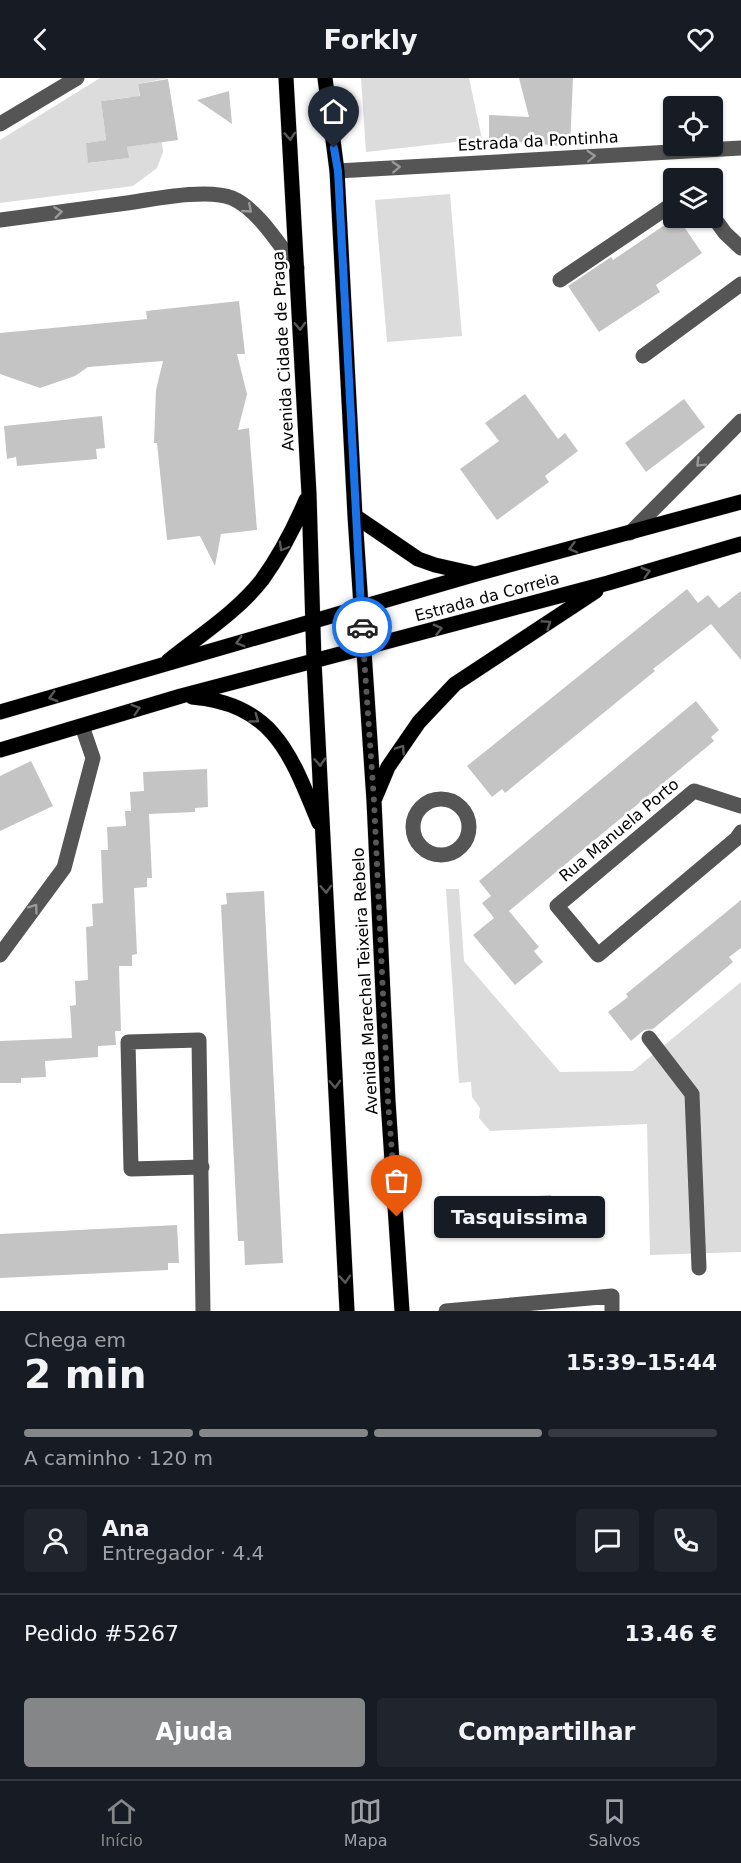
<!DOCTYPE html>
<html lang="pt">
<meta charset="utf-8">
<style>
body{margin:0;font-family:"DejaVu Sans",sans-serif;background:#20242c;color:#f1f3f6;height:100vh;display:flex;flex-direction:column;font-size:22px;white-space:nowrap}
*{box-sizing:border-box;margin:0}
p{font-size:20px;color:#9ea1a6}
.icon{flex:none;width:33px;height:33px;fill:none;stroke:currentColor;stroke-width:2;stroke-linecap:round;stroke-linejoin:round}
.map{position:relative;height:1233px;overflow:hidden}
.side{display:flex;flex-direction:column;background:#171b24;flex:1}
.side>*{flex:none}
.fabs{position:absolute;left:663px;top:18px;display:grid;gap:12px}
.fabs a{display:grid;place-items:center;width:60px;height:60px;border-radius:6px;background:#171b24;box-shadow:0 2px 4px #0004;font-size:30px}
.pin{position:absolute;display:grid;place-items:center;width:51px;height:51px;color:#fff;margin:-62px -26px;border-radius:50% 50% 50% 0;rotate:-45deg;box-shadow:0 0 6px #0007}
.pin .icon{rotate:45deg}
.courier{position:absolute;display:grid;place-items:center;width:60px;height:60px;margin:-30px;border:4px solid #1a73e8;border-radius:50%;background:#fff;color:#222;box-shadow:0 2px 8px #0007}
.bubble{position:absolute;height:42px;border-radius:6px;background:#171b24;box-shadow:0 2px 4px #0004;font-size:20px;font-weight:700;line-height:42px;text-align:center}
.head em{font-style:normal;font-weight:700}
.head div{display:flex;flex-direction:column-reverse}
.head{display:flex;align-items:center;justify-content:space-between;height:102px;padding:0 24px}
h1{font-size:39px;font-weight:700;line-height:45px}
.bar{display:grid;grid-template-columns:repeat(4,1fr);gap:9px 6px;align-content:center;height:72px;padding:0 24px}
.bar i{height:8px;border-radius:4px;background:#363941}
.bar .on{background:#858687}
.bar p{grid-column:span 4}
.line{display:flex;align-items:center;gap:15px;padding:0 24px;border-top:2px solid #363941}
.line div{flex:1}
.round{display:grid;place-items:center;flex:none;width:63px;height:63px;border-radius:6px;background:#20242c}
.cta{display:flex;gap:12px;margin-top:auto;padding:12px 24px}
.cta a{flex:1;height:69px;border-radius:6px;background:#858687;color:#fff;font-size:24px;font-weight:700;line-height:69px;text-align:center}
.cta a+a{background:#20242c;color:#f1f3f6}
header{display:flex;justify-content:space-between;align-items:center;height:78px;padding:0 24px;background:#171b24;font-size:27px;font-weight:700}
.tabs{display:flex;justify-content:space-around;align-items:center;height:84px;border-top:2px solid #363941;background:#171b24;font-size:16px;color:#9ea1a6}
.tabs a{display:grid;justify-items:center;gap:3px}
.tabs .on{color:#858687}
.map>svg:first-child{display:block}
</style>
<header><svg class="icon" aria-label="back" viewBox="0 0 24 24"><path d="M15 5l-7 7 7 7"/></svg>Forkly<svg class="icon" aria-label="heart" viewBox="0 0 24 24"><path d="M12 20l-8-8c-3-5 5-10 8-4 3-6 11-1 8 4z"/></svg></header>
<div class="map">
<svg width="741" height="1233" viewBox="0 0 741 1233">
<rect width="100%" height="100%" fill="#fff"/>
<path fill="#dcdcdc" d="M100,0H168L138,6L142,38L133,39L130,19L101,23L106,62L86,65L89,85L128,80L127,69L162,64L163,74L157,90L133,108L0,125V62Z
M361,0H469L482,61L366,74Z
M450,116L462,258L387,264L375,122Z
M446,811H459L464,883L560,994L633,993L741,904V1174L650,1177L647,1046L490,1053L479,1040L480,1030L472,1019L471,1004L459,1005Z"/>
<path fill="#c4c4c4" d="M519,0H573L570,69L489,61V37L529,39Z
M168,1L178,62L127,69L129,80L88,85L86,65L106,62L101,23L140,18L138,6Z
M229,13L232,46L197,22Z
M675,140H678L702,175L656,207L660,214L599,254L568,208L611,179L613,182Z
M239,223L245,276H237L247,316L238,352L249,350L257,452L221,456L215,488L200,458L167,462L157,365H154L156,312L163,283L88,289L75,298L40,310L0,296V255L147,241L146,233Z
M525,316L558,361L565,355L578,373L545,398L549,404L497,442L460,391L499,363L485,345Z
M684,321L705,349L646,394L625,365Z
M102,338L105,370L96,371L97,381L17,388L16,379L7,381L4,348Z
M687,511L698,525L708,517L719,530L741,513V582L711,546L653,591L655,593L505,715L502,711L492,719L467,688Z
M696,623L719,652L711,659L714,663L509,833L539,869L534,873L543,884L515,907L473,857L494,840L482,825L491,818L479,803Z
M31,683L53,728L0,753V698Z
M207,691L208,729L195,730V734L149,736L152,800H147V809L134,810L137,876L132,877V888H119L121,953H115L116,967L98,968V979L45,983L46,999L21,1000V1005H0V963L72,960L70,928L76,927L75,903L88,902L86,849L93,848L92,826L103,825L101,772H108L107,749L126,748L125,733H131L130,714L144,713L143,694Z
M264,813L283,1185L245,1187L244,1163H238L221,827L227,826L226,815Z
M741,822V870L729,879L733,884L653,951L644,952L631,963L608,934L628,919L626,916Z
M551,1117L555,1158L528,1160L524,1119Z
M177,1147L179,1185H168V1192L0,1200V1156Z"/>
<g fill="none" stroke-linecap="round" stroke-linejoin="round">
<defs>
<path id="major" d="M286,0L309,416L314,583L347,1233
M325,0L337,93L355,438L374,723L388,1023L402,1233
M355,438L418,481L435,487L475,496
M168,583C199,558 237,534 262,502C280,477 294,450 306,422
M192,619C275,626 291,678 319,745
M0,634L476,496L741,424
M0,672L181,618L608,505L741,466
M375,720L388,689L419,644L455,606L596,513"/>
</defs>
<use href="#major" stroke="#dbdbdb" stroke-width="16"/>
<path stroke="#555" stroke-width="15" d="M0,46L77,0
M337,93L741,70
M712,137L725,155L741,170
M0,142C42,136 85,131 127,125C154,121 208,110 232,120C258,131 280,168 297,190
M560,202L674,125
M643,278L741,206
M630,455L741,343
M413 749a28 28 0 1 1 56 0a28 28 0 1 1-56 0Z
M741,728L694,713L557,828L598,877L736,761L741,754
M0,877L64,790L93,680L82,648
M649,960L692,1016L699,1190
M202,1089L131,1091L128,964L199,962L203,1233
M446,1233L612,1218V1233"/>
<use href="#major" stroke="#000" stroke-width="15"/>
</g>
<defs><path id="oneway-chevron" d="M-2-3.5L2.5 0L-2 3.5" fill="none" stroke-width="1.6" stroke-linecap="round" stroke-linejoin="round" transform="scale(1.5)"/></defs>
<g stroke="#595959">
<use href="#oneway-chevron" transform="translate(290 58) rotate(86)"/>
<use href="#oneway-chevron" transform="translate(300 248) rotate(87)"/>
<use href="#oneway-chevron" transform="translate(283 469) rotate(120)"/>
<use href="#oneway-chevron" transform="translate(573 470) rotate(165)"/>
<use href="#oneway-chevron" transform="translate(646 494) rotate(-16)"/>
<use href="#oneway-chevron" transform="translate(547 546) rotate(-34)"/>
<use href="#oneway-chevron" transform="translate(438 551) rotate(-15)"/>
<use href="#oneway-chevron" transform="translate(240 564) rotate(164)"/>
<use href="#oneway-chevron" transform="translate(53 619) rotate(164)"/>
<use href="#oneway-chevron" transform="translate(136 631) rotate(-17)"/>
<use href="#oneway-chevron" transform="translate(255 641) rotate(36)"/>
<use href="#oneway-chevron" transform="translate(401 671) rotate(-56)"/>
<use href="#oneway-chevron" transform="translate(320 684) rotate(87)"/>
<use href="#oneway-chevron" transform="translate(326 811) rotate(87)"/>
<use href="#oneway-chevron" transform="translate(335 1006) rotate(87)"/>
<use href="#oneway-chevron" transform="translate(345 1201) rotate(86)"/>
</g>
<g stroke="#999">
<use href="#oneway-chevron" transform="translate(591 78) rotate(-3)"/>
<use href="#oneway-chevron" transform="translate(396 89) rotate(-3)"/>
<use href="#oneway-chevron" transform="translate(248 131) rotate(41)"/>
<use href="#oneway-chevron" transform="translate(58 134) rotate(-7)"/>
<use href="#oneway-chevron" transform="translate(700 385) rotate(135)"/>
<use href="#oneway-chevron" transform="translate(34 830) rotate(-54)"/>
</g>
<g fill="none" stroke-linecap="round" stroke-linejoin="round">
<path stroke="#595959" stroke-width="6" stroke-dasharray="0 10.8" d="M362,549L374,723L388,1023L397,1139"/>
<path stroke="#1a73e8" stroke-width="8" d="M334,70L338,93L362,549"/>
</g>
<g text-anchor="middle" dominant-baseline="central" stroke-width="5" stroke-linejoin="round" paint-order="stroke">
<g font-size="16" fill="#000" stroke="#fff">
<text transform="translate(538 63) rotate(-3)">Estrada da Pontinha</text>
<text transform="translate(283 273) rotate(-93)">Avenida Cidade de Praga</text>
<text transform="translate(487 519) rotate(-15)">Estrada da Correia</text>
<text transform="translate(619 752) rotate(-40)">Rua Manuela Porto</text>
<text transform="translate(365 903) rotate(-93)">Avenida Marechal Teixeira Rebelo</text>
</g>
</g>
</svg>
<div class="fabs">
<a><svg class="icon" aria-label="locate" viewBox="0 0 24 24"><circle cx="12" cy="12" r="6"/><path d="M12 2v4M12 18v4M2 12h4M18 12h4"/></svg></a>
<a><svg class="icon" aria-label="layers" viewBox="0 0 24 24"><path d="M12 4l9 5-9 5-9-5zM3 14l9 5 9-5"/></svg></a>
</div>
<div class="pin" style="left:397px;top:1139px;background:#ea580c"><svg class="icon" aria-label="bag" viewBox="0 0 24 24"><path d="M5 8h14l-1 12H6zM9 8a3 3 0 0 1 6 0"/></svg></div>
<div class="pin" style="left:334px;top:70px;background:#1f2937"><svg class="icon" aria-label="home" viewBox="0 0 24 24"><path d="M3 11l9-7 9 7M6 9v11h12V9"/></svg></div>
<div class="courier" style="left:362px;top:549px"><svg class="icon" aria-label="car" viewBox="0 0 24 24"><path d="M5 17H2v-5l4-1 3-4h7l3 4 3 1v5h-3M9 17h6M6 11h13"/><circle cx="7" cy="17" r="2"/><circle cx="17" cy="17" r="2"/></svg></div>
<div class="bubble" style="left:434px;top:1118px;width:171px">Tasquissima</div>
</div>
<section class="side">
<div class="head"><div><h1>2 min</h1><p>Chega em</p></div><em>15:39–15:44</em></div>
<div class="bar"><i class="on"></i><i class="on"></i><i class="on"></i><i></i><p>A caminho · 120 m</p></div>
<div class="line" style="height:108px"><a class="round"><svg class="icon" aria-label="person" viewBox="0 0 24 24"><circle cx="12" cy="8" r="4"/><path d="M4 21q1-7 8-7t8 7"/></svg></a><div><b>Ana</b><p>Entregador · 4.4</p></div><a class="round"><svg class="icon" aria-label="chat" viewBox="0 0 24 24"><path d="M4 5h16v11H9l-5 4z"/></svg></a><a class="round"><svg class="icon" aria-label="phone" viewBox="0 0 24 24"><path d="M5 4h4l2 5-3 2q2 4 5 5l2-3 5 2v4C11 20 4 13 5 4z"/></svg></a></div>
<div class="line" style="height:78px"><div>Pedido #5267</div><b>13.46 €</b></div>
<div class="cta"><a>Ajuda</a><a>Compartilhar</a></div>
</section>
<nav class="tabs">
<a class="on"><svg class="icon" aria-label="home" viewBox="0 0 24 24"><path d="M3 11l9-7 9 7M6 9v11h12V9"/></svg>Início</a>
<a><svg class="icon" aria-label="map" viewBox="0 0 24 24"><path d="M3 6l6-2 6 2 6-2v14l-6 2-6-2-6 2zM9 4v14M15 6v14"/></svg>Mapa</a>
<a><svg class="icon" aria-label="saved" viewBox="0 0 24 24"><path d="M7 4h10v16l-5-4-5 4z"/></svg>Salvos</a>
</nav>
